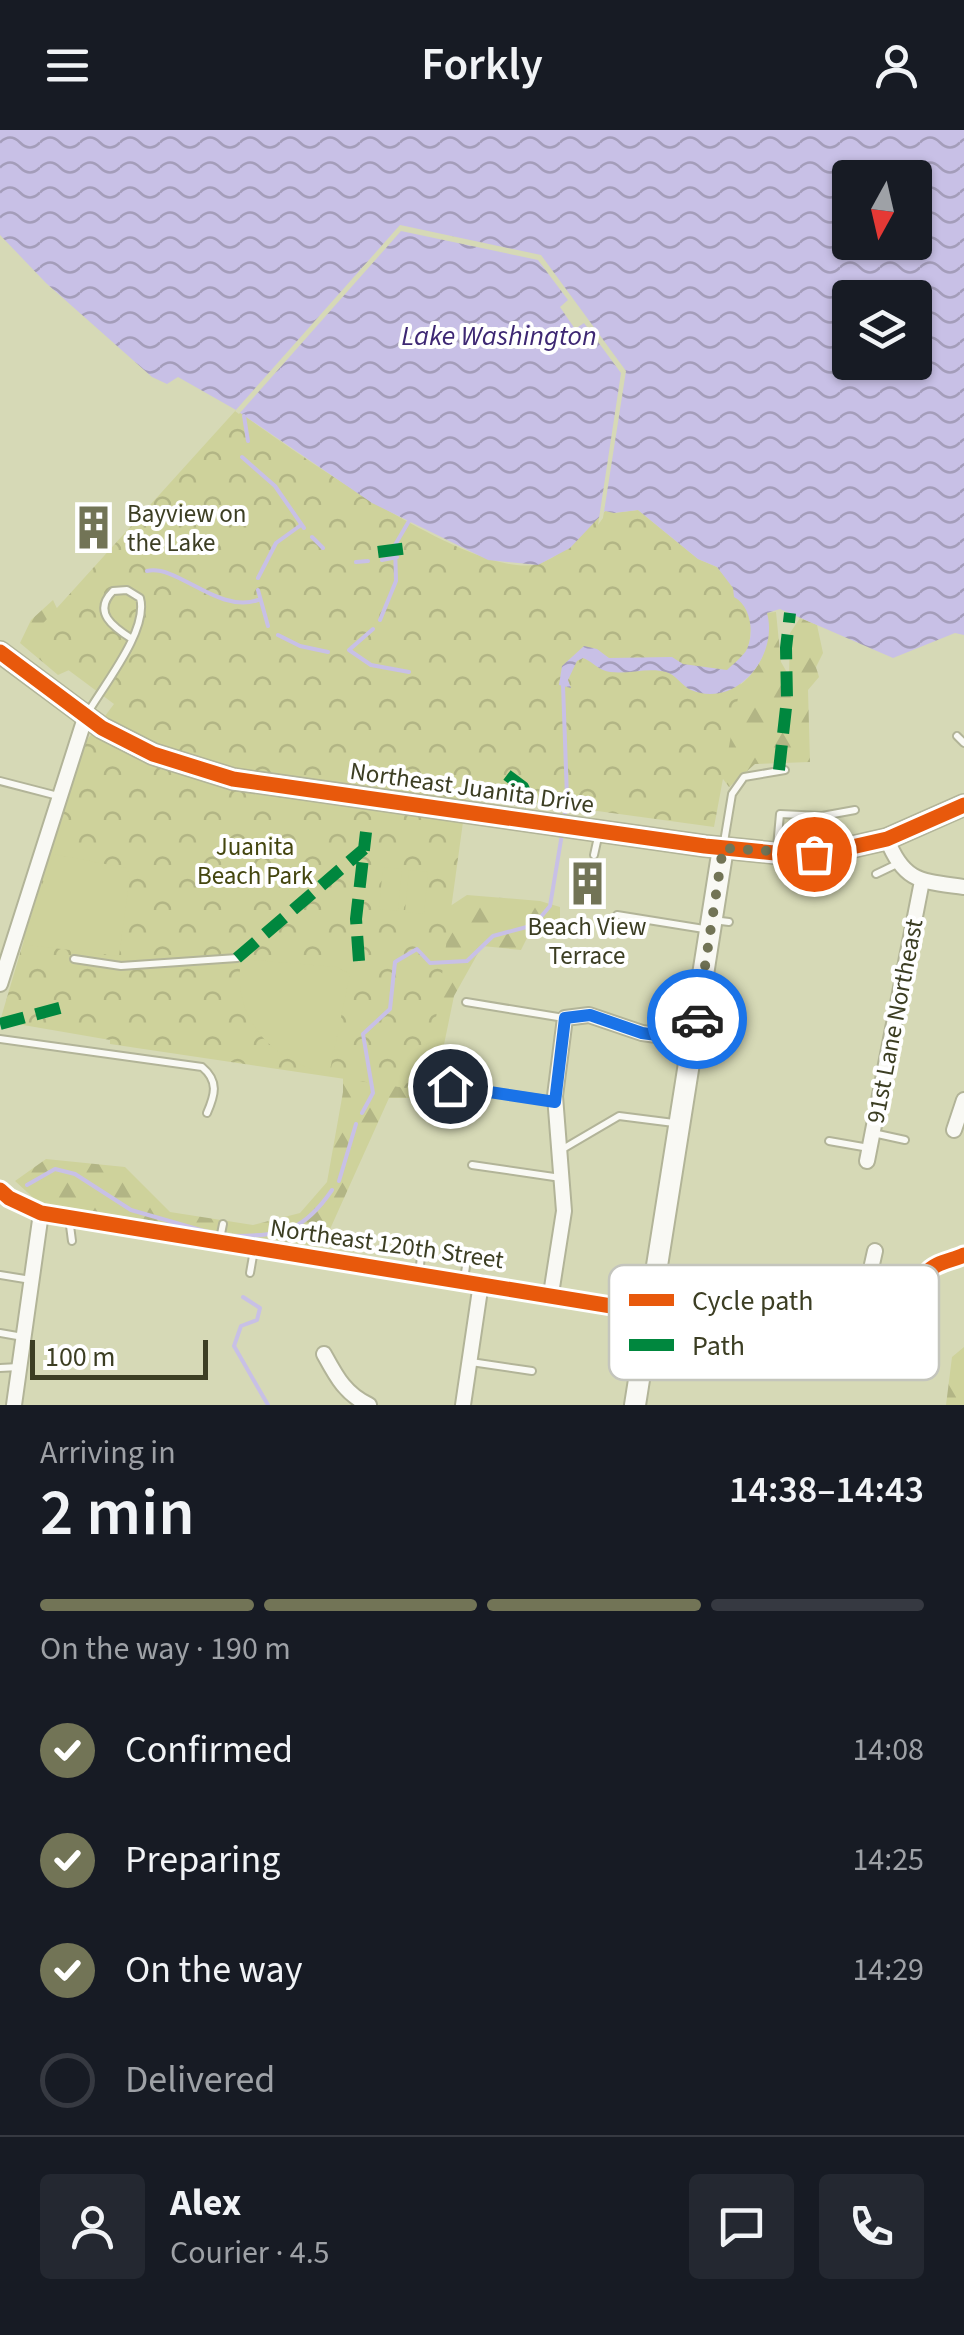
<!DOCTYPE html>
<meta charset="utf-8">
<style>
body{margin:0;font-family:"Source Sans 3",sans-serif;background:#242831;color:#f1f3f6;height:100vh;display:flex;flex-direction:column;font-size:38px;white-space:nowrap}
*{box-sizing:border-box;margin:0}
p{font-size:32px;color:#9ea1a6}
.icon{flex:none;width:55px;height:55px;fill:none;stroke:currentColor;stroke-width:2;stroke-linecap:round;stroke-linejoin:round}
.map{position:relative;height:1275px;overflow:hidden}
.sheet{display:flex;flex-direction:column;background:#171b24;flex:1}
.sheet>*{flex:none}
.needle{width:65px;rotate:188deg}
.fabs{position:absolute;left:832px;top:30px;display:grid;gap:20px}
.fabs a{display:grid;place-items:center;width:100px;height:100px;border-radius:10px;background:#171b24;box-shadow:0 2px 8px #0004;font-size:50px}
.scale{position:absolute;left:30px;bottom:25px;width:178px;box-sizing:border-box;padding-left:10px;border:5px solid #3c3e23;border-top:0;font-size:28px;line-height:35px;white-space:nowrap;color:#3c3e23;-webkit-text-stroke:8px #fff;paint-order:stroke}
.pin{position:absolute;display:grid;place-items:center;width:85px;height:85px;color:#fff;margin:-42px;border:5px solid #fff;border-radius:50%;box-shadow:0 2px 10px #0007}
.courier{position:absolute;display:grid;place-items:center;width:100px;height:100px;margin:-50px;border:8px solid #1a73e8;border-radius:50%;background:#fff;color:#222;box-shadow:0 2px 12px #0007}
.head em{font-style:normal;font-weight:600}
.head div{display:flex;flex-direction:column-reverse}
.head{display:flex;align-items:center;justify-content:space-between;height:170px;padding:0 40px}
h1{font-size:65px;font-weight:600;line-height:75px}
.bar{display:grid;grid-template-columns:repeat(4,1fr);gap:15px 10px;align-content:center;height:120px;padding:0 40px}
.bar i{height:12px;border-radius:8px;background:#363941}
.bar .active{background:#727456}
.bar p{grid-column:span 4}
.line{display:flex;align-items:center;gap:25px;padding:0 40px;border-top:2px solid #363941}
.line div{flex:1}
.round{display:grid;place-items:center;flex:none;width:105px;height:105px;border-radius:10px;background:#242831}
ol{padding:0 40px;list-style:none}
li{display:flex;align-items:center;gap:30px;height:110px}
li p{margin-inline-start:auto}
li .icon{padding:10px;border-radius:50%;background:#727456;color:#fff;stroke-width:4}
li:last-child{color:#9ea1a6}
li i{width:55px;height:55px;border:5px solid #363941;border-radius:50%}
header{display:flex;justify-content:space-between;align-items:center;height:130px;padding:0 40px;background:#171b24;font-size:45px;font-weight:600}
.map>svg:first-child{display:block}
</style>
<header><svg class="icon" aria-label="menu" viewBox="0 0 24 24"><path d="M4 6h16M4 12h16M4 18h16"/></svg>Forkly<svg class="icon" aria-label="person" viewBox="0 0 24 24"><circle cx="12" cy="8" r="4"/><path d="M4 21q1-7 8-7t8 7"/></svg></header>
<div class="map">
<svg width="964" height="1275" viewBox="0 0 964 1275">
<defs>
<pattern id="forest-firs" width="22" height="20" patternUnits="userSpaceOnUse" patternTransform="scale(2.5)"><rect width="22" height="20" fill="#ced29b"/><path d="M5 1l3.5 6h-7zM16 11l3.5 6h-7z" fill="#b2b585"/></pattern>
<pattern id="park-crowns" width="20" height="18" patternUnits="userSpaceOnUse" patternTransform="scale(2.5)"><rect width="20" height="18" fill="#ced29b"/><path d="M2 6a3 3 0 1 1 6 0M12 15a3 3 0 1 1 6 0" fill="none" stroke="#b2b585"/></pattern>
<pattern id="water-waves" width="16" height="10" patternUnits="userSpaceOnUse" patternTransform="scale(2.5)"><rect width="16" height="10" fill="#c8c0e6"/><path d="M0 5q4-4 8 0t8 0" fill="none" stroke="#a49dba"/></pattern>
</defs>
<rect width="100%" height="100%" fill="#d6d9b6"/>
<path fill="url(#forest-firs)" d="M606,381L605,387L624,396L621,403L661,405L685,423L686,429C708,432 731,441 734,467C751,476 755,504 746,521C741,528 733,534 727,540L683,534L672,527L609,528L597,519L584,516L562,536L560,555L588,563L600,558L622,600L641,596L649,603L628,625L612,633L622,654L653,661L673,653L688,654L694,642L686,603L652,583C664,571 683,560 702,561C710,561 718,565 726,562C756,552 775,513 766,483L776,482L781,532L789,546L790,503L800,488L817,495L823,523L816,537L819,547L808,560L810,632L755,634L729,657L717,641L704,665L655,681L626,684L549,674L548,651L515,640L526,606L545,585L557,556L549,552L551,536L587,502L626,513V524L648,520C661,498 655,476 664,454L627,434L566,435L597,387Z
M53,470L70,506L89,531L58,545L20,513L31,490Z
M467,765L540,771L560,777V794L530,802L521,820L482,816L454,866L433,968H389L322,1117L39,1073L15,1051L46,1029L125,1037L170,1082L253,1095L300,1083L327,1052L343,962V899L377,824Z
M964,1217V1275H946L952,1227Z"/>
<path fill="url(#park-crowns)" d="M236,280C289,317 480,456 541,433C572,421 581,397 606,381L614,383L638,380L698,429L717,437L754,482L714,697L467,663L426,961L110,914V910L0,891L81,618L114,574L28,510Z"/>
<path fill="#ced29b" d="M53,724L126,738L130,745L119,826L28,815L23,809Z
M383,737L402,739L398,781L379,779Z
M409,740L428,742L424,784L405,782Z
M241,829L337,837L350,844L329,945C272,930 232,891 241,829Z"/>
<path fill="url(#water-waves)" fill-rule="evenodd" d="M0,0H964V505L955,503L893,528L780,479L767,483C779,526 736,579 691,560C682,556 675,544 666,542C647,536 621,547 603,540C596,537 591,531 583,528L577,531L568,550L571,558L559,555L562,536L584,516L597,519L609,528L672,527L683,534L727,540C733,534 741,528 746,521C755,504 751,476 734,467L733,458L717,437L698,429L638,380L614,383L605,381L570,418L538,435L488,430L372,373L236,280L178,247L167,254L152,247L46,153L0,105ZM850,48H915V112H850ZM850,168H915V232H850Z"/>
<path fill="#d6d9b6" d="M400,95L541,125L626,241L603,388L598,395L621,243L584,193L575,199L560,177L568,170L538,130L401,101L239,284L235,281Z"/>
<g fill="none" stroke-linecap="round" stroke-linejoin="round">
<path stroke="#c8c0e6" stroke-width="4" d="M244,286L248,311
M242,327L275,356L304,398
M312,407L323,418
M382,430L397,427
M356,432L368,431
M147,441C178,434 217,484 258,470
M258,448L276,413L301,395
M258,460L268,496
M380,490L396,451L395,415L409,391
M373,499L349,520L371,535L409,542
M278,505L300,516L328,522
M563,555L567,667L564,690
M362,983L373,963L363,904L390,879L395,832L417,819L430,833L467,831L493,806L534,795L550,776L562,704
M339,1051L356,994
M27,1055L55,1039L75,1044L131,1080L211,1103
M236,1106C284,1105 304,1101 332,1060
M243,1167L260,1178L257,1190L241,1196L234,1216L268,1275"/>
<defs>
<path id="lane" d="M87,584C103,556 149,500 140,468L127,460L113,461C92,482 113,497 132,509
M957,606L964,613
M0,651L58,666
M724,712L732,664L744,647L785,640
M777,717L780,684L822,686L855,680
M830,723L834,744
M594,725L598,707
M876,744L897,734
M617,785L704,799
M713,790L729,792
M74,829L121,836L237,828
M706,860L724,863
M466,872L564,888
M0,909L202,937C219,951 215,965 207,983
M450,956L554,971
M873,1003L905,1010
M829,1011L869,1018
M561,1020L619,986L674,993
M472,1035L561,1048
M69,1088L72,1111
M219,1114L223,1094
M250,1143L254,1120
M419,1143L421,1127
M0,1145L31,1150
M464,1149L467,1130
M0,1203L23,1207
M471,1232L532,1241
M0,1238L19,1237"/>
<path id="street" d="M887,709C904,753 922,751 964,757
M0,854L85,588
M954,1000L964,970
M867,1031L922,751
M0,1060L9,1068L41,1083L648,1182L773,1195L911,1172C920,1164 919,1153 927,1143C935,1132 952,1131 964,1125
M551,1164L564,1081L555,966L565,888L589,885L642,903L693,910
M862,1179L875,1121
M324,1224C336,1246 345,1264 369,1275
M14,1275L41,1083
M463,1275L481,1153"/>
<path id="secondary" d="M0,522L102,598L153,624L233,649L705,716L795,725L830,722L887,709L964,675
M635,1275L723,718"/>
</defs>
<use href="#lane" stroke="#b2b498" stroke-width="10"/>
<use href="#street" stroke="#b2b498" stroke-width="18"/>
<use href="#secondary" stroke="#b2b498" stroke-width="24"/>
<use href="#lane" stroke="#f9f9f4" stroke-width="6"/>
<use href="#street" stroke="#f9f9f4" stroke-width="14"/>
<use href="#secondary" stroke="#f9f9f4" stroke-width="20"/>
<path stroke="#00873e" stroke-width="12" stroke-dasharray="25 12" stroke-linecap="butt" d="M378,422L408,418
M779,640L787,569L786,518L790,483
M507,645L523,657L531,676
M237,828L364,719
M359,831L356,789L366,702
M0,894L67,876"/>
<defs>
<path id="cycleway" d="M0,522L102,598L153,624L233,649L705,716L795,725L830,722L887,709L964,675
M0,1060L9,1068L41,1083L648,1182L773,1195L911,1172C920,1164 919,1153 927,1143C935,1132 952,1131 964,1125"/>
</defs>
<use href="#cycleway" stroke="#fff" stroke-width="21"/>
<use href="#cycleway" stroke="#e8590c" stroke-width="15"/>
</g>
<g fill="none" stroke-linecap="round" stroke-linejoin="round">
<path stroke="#727456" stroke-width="10" stroke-dasharray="0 18" d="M697,889L723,718L814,724"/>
<path stroke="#1a73e8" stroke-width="12" d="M450,956L555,972L565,888L590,885L642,903L693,910L697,889"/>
</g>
<defs>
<symbol id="building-bare" viewBox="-9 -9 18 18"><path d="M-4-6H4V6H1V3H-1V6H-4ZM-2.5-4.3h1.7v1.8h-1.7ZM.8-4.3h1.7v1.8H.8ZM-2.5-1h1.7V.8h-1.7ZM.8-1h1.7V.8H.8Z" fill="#727456" stroke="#fff" stroke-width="2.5" paint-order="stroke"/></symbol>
</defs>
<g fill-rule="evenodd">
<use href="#building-bare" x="62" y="366" width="63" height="63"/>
<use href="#building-bare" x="556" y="722" width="63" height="63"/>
</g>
<g text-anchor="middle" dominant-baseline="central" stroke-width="8" stroke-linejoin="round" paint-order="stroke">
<g font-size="25" fill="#3c3e23" stroke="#fff" text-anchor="start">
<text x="127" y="384">Bayview on<tspan x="127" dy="29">the Lake</tspan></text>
<text x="587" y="797" text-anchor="middle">Beach View<tspan x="587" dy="29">Terrace</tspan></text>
</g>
<g font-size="25" fill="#3c3e23" stroke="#fff">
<text transform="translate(472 658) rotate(8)">Northeast Juanita Drive</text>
<text transform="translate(895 891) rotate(-79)">91st Lane Northeast</text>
<text transform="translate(387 1114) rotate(8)">Northeast 120th Street</text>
</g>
<g font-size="25" fill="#44460f" stroke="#fff">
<text x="255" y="717">Juanita<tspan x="255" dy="29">Beach Park</tspan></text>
</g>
<g font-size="28" font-style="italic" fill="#3d2773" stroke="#fff">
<text x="499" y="206">Lake Washington</text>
</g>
</g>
<rect x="609" y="1135" width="330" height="115" rx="15" fill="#fff" stroke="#c4c5bd" stroke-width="2.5"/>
<rect x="629" y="1164" width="45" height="12" fill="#e8590c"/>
<rect x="629" y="1209" width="45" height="12" fill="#00873e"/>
<g font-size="28" fill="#3c3e23">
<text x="692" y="1180">Cycle path</text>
<text x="692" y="1225">Path</text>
</g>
</svg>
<div class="fabs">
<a><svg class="needle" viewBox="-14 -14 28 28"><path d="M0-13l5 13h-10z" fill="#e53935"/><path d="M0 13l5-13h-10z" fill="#9ea1a6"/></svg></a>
<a><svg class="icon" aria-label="layers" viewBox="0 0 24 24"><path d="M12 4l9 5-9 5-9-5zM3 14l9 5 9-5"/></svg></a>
</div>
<div class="scale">100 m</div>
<div class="pin" style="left:814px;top:724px;background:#ea580c"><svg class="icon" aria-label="bag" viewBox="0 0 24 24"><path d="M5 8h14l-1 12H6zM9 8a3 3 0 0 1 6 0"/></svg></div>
<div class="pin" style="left:450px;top:956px;background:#1f2937"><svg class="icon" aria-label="home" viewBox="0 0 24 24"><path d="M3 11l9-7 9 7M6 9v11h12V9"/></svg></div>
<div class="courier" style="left:697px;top:889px"><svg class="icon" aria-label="car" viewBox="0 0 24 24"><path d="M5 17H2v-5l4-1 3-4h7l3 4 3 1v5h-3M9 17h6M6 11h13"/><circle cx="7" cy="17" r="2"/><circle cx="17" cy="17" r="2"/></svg></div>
</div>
<section class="sheet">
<div class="head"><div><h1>2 min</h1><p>Arriving in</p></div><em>14:38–14:43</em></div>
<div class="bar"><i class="active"></i><i class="active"></i><i class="active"></i><i></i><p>On the way · 190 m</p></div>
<ol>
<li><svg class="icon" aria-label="check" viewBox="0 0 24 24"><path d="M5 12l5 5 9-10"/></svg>Confirmed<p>14:08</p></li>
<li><svg class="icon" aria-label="check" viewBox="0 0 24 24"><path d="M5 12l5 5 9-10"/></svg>Preparing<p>14:25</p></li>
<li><svg class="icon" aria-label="check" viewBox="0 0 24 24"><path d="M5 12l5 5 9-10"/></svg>On the way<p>14:29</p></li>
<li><i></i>Delivered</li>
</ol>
<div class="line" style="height:180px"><a class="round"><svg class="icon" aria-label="person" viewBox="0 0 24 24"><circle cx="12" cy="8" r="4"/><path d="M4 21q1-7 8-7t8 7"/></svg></a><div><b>Alex</b><p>Courier · 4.5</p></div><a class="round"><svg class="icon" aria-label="chat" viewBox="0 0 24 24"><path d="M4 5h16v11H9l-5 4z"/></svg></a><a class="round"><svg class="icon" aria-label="phone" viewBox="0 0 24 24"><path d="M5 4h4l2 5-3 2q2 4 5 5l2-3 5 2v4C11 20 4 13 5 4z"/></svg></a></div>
</section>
